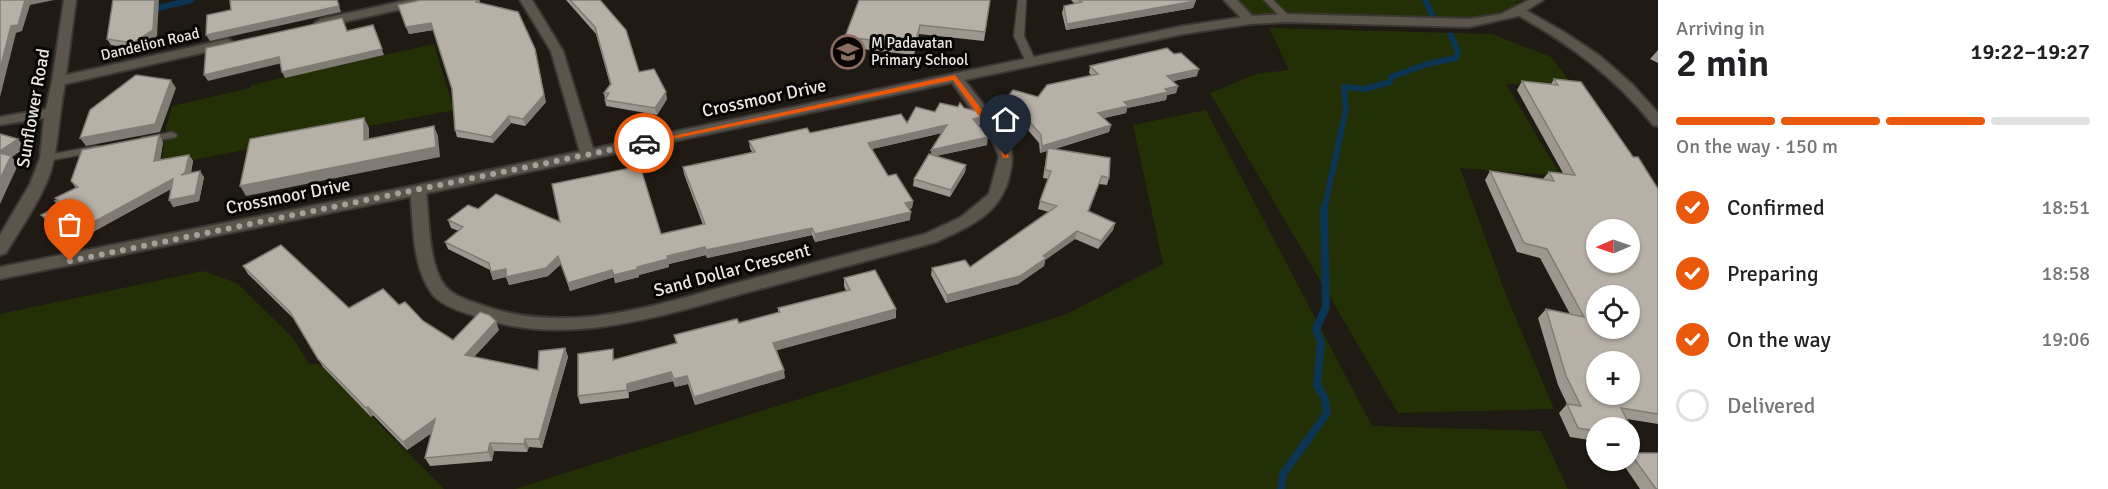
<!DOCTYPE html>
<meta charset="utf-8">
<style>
body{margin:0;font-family:Signika,sans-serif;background:#f2f2f2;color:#202124;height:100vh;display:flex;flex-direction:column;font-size:22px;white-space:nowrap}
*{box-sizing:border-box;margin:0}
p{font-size:20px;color:#757577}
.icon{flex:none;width:33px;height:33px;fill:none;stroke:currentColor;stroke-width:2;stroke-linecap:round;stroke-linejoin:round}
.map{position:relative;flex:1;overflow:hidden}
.sheet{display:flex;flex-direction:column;background:#fff;width:450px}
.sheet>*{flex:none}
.needle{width:39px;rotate:268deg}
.controls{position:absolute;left:1586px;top:219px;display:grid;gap:12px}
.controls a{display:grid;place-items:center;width:54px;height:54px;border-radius:50%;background:#fff;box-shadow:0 2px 4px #0004;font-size:30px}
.pin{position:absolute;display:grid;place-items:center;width:51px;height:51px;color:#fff;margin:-62px -26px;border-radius:50% 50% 50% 0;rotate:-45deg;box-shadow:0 0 6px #0007}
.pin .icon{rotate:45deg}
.courier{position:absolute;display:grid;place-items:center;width:60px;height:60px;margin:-30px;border:4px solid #ea580c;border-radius:50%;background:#fff;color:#222;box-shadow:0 2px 8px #0007}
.overview em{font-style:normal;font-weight:600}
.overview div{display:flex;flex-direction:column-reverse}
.overview{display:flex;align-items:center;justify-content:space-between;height:102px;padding:0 18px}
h1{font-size:39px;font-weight:600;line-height:45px}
.bar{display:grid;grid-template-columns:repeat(4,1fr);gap:9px 6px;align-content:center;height:72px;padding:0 18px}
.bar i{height:8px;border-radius:4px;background:#e0e0e0}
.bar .selected{background:#ea580c}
.bar p{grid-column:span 4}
ol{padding:0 18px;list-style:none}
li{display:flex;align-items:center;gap:18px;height:66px}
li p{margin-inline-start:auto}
li .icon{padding:6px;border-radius:50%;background:#ea580c;color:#fff;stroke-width:4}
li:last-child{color:#757577}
li i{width:33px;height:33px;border:3px solid #e0e0e0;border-radius:50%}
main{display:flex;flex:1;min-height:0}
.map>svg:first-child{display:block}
</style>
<main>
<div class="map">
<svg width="1658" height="489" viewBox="0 0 1658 489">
<rect width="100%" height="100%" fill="#1f1a13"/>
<path fill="#233005" d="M1230,0H1526L1515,2L1520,11L1487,23H1390L1378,15L1367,14L1366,22L1250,20Z
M1269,28L1492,34L1551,57L1573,86L1506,84L1561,176L1460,168L1506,295L1554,409L1398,413L1210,93L1256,74L1289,70Z
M434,44L454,110L161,166L165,132L172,106L250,88L251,85Z
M1206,110L1372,426L1541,431L1568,489H515L1067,314L1163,264L1133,125Z
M203,271L237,283L293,338L309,364H319L444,489H0V314Z"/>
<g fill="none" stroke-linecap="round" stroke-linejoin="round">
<path stroke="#0c3454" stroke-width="6" d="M1425,0L1432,14
M150,10L191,0
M1324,211L1346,109L1344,87L1365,89L1390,82L1391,77L1427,64L1456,58L1458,52L1451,35"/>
<path stroke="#0c3454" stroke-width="8" d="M1281,489L1283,474L1327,413L1325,399L1317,385L1321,343L1316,329L1326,307L1324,209"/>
<defs>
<path id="service" d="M1018,0H1026L1024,36L1036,62L1031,65L1026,62L1014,36Z
M1264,0H1273L1289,16V20H1283Z
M172,132L177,135L176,137L146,143L141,140L142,138Z
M96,146L100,147L101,149L100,151L47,161L42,158L47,155Z"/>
<path id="minor" d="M64,0H76L66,75L228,39L234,43L228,47L65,84C60,108 59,133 54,158C48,191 23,224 6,253L0,255V235L30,184L40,158L44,118L0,125V117L46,109L52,81Z
M408,0H430L424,4L321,27L315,23L321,19Z
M520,0H532L563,51L595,155L593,158H583L581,155L551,51Z
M1224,0H1237L1256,20L1254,23H1246Z
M1520,7L1564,32L1600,56L1632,84L1658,113V126L1653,125C1615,77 1569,44 1516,14V8Z
M955,73L960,74C975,95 994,115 1006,138C1013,151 1013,160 1010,173C1002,214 970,226 936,242C876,259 816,274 756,290C661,315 565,351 469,314C456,310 442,305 433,295C411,267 414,223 410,190L418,185L426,190C429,216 428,267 446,287C455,297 470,301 482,305C573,339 674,299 762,276C816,262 871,248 925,234L961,217L989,194L999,157L992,138L948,77Z"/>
<path id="tertiary" d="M1529,0H1543L1518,16L1469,27L1286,22L1250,24L1183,34L418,195L0,279V267L418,185L1183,26L1250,16L1286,14L1469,19L1501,14Z"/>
</defs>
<use href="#service" stroke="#3b3734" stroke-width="3"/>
<use href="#minor" stroke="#3b3734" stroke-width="4"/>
<use href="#tertiary" stroke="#3b3734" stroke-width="4"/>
<use href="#service" fill="#5b554c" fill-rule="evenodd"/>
<use href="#minor" fill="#5b554c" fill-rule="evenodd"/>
<use href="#tertiary" fill="#5b554c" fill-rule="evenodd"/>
</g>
<path fill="#9d9790" d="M479,0L480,3L546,102L525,126L511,123L493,143L457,137L455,130L452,89L433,30L409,34L398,5Z
M566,0H600L639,72L667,99L657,115L606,106L604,93L610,84L596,34Z
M990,0L984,41L919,34L914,55L845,47V37Z
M1071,0H1196L1193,8L1066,30L1062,13L1064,6L1075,4Z
M157,36L137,49L111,45L107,39Z
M1658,50V63L1650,59Z
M1090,66L1197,76L1173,81L1178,86L1176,93L1167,95L1166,100L1127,108L1126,113L1104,118L1111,125L1109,132L1055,149L1109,178L1107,185L1099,184L1089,211L1115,223L1113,230L1098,249L1075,239L1045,260L1044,266L1018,284L946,303L931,275L932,268L970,267L1049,212L1038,209L1040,201L1049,179L1043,178L1047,151L1040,153L1039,143L1022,123L998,114L999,107L1038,97L1091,75L1089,73Z
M1554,79L1633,157L1658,189V424L1627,419L1635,436L1629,442V428H1596V441L1570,437L1559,413L1567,404L1558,385L1538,318L1546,309L1570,314L1540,258L1517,252L1485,180L1490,171L1543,179L1549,172L1563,173L1517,90L1522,81L1551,84Z
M907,123L980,125H978L987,145L936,156L966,165L965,172L950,197L913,186L914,179L931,154L942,133L872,149L888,176L913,201L912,208L909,209L910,220L815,242L812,235L707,258L706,255L669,264V267L639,275V277L615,283L614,277L570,291L561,264L548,276L509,285L506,277L493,280L490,270L448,249L445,242L459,231L451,228L448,220L478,209L560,222L661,234L703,225L684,174L683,167L752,152L750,148L749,141Z
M159,135L163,142L160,160L189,155L193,161L191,173L204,177L199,201L173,207L171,189L82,238L67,241L50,229L45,222L46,221L41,215L58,206L55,201L57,200L55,198L76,188L71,181Z
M243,266L349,308L399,305L453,340L499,330L474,357L538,370L565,348L568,357L542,448L529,447L527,452L494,451L492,461L430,466L425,458L432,433L407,450L373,415L371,417L323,367L295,320L248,274Z
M844,278L896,318L777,350L785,378L695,405L688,384L675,387L673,381L629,392V398L580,404L578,396L615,358V360L676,343L674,335L739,323L778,313V308L846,291L844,286Z
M1630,453L1658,489H1640L1621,461L1629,460V454Z"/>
<path fill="#807b75" d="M25,0H54L30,5L22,31L16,33L0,97V69L11,26Z
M155,0H159L157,36L137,49L133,43Z
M337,0L341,12L210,41L206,35Z
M1196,0L1193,8L1066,30L1067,24Z
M431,23L433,30L409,34L406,27Z
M373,25L384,55L285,78L282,72Z
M920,25L919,34L914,55L915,45Z
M535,49L546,102L525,126L523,119Z
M279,57L282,63L208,81L204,75Z
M1199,69L1197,76L1165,83L1167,76Z
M171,80L176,88L160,132L86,146L80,138Z
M1178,86L1176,93L1167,95L1166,100L1127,108L1126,113L1096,120L1098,113L1124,102L1165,89Z
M666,92L667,99L657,115L655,108Z
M509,116L511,123L493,143L491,137Z
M981,117L980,125L972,126L973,119Z
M364,118L369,128V150L364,140Z
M947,125L946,132L868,150V143Z
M1111,125L1109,132L1040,153L1042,146Z
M434,126L438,136L440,157L246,196L240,186Z
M159,135L163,142L159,168L154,161Z
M988,137L987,145L931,157V150Z
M18,139L25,148L12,157L18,165L0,204V151Z
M189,155L193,161L189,179L181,175Z
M966,165L965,172L950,197L951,190Z
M200,171L204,177L199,201L173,207L169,200Z
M173,179L178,185L82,238L67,241L62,234Z
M913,201L912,208L904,210L905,203Z
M911,212L910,220L815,242V234Z
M1115,223L1113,230L1098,249L1101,241Z
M812,228V235L707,258L706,250Z
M1077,231L1075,239L1045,260L1044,266L1018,284L946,303L947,295L1043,256Z
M705,247L706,255L669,264V267L639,275V277L615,283L614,277L570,291L568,283L612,270L637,267L667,256Z
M558,256L561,264L548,276L509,285L506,277Z
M506,269L508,276L493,280L491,272Z
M896,309V318L774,351L773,343Z
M496,321L499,330L468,363L465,355Z
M565,348L568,357L542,448L539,439Z
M784,370L785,378L695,405L694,397Z
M671,372L673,381L629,392V398L627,390V384Z
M687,376L688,384L675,387L674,379Z
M368,407L373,415L371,417L366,408Z
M435,419L440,427L407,450L403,442Z
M525,439L529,447L527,452L524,444Z
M490,443L494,451L492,461L488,452Z"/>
<path fill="#b7b0a7" stroke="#807b75" stroke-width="1.5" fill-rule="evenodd" d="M0,0H25L18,25L11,26L0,69Z
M113,0H155L153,30L133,43L107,39Z
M230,0H337L339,6L206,35L207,15L231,10Z
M421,0H479L476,2L518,12L535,49L544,95L523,119L509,116L491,137L455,130L452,89L431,23L406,27L398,5Z
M570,0H600L626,30L639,72L654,69L666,92L655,108L605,100L609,93H604L611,84L595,27Z
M859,0H990L985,32L920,25L915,45L845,37Z
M1079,0H1195V1L1067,24L1064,6L1082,2Z
M342,18L347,31L373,25L382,49L282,72L279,57L204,75L206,48Z
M1167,48L1174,54L1181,53L1199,69L1167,76L1178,86L1165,89L1168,92L1124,102L1128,106L1098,113L1111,125L1042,146L1041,135L1024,115L999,107L1013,90L1038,97L1047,85L1098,74L1090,66Z
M136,75L171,80L155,124L80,138L90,110Z
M1554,79L1581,82L1633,157H1638L1658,189V414L1621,408L1635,436L1629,435V428H1596V431L1578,428L1567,404L1581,406L1566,376L1546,309L1584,317L1547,249L1524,243L1490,171L1554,181L1549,172L1575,175L1522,81L1558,85ZM1596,230H1629V262H1596ZM1596,296H1629V328H1596ZM1596,362H1629V394H1596Z
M940,103L958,107L960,103L964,108L976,111L981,117L973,119L988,137L931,150L947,125L868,143L888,176L896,174L913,201L905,203L911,212L815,234L812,228L706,250L705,247L667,256L668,259L637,267L638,269L614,275L612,270L568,283L558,256L546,268L506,277V269L491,272L489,263L445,242L463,227L448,220L468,205L478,209L496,194L560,222L552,184L640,166L661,234L705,224L683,167L755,152L749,141L807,128L810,133L901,114L907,123L916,107L935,112Z
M364,118V140L434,126L436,147L240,186L250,139Z
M0,134L18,139L0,151Z
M159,135L154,161L189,155L185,173L181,175L200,171L195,195L169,200L173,179L77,231L62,234L45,222L48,220L41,215L60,205L55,201L58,200L55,198L78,187L71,181L82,150Z
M1048,148L1110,158L1109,178L1102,176L1088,211L1115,223L1101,241L1077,231L1043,256L1046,258L1020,276L947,295L932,268L965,260L970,267L1057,206L1040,201L1051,171L1045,170Z
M0,153L11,156L0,179Z
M929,154L966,165L951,190L914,179Z
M281,245L349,308L383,289L399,305L405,302L423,321L453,340L480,312L489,315L496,321L465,355L538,370L539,351L565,348L539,439H525L524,444L490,443L488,452L425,458L435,419L403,442L368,407L366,408L318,359L290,312L243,266Z
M875,270L896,309L773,343L784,370L694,397L687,376L674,379L671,372L627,384V390L578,396V354L613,349V360L677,343L674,335L737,319L739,323L780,312L778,308L850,290L844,278Z
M1630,453H1658V489H1656Z"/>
<path fill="#ea580c" d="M955,75L1004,138L1009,158H1003L995,138L953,80L644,145L640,143Z"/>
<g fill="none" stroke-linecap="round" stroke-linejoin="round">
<path stroke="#a4a09a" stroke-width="6" stroke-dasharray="0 10.8" d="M70,261L644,143"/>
</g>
<defs>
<symbol id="school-ring" viewBox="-11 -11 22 22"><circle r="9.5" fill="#070604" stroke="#8d6e63" stroke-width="1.5"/><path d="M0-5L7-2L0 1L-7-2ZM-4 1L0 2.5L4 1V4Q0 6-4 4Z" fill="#8d6e63"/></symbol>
</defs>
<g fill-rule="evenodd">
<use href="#school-ring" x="829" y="33" width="38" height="38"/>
</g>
<g text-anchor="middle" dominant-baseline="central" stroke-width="6" stroke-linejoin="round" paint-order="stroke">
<g font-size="15" fill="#ebe8e3" stroke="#070604" text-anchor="start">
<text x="871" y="43">M Padavatan<tspan x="871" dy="17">Primary School</tspan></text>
</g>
<g font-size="15" fill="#ebe8e3" stroke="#070604">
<text transform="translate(150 44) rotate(-13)">Dandelion Road</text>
</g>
<g font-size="18" fill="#ebe8e3" stroke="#070604">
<text transform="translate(764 98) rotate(-12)">Crossmoor Drive</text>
<text transform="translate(33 108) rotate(-80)">Sunflower Road</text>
<text transform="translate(288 196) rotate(-11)">Crossmoor Drive</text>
<text transform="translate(732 270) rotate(-15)">Sand Dollar Crescent</text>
</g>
</g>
</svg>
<div class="controls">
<a><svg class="needle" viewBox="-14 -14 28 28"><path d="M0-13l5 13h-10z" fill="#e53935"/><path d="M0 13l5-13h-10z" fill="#757577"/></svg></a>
<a><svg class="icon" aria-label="locate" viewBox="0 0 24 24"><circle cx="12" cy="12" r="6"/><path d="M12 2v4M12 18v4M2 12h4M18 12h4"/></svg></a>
<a>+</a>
<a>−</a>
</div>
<div class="pin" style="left:70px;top:261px;background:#ea580c"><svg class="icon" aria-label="bag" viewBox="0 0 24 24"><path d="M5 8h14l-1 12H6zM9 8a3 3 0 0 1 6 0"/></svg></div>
<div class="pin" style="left:1006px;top:156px;background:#1f2937"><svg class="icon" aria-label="home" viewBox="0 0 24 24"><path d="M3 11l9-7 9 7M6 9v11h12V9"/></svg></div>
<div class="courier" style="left:644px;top:143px"><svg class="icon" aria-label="car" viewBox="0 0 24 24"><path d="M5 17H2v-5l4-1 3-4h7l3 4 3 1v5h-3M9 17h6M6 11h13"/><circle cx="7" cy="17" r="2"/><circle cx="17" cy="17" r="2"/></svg></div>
</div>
<section class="sheet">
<div class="overview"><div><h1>2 min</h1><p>Arriving in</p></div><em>19:22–19:27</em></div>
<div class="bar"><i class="selected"></i><i class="selected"></i><i class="selected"></i><i></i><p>On the way · 150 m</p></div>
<ol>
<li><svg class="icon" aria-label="check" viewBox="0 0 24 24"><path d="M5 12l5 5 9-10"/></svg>Confirmed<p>18:51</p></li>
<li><svg class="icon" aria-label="check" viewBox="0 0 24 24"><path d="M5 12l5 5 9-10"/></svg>Preparing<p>18:58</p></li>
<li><svg class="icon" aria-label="check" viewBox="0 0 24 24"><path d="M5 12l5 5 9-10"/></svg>On the way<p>19:06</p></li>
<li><i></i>Delivered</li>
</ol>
</section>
</main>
